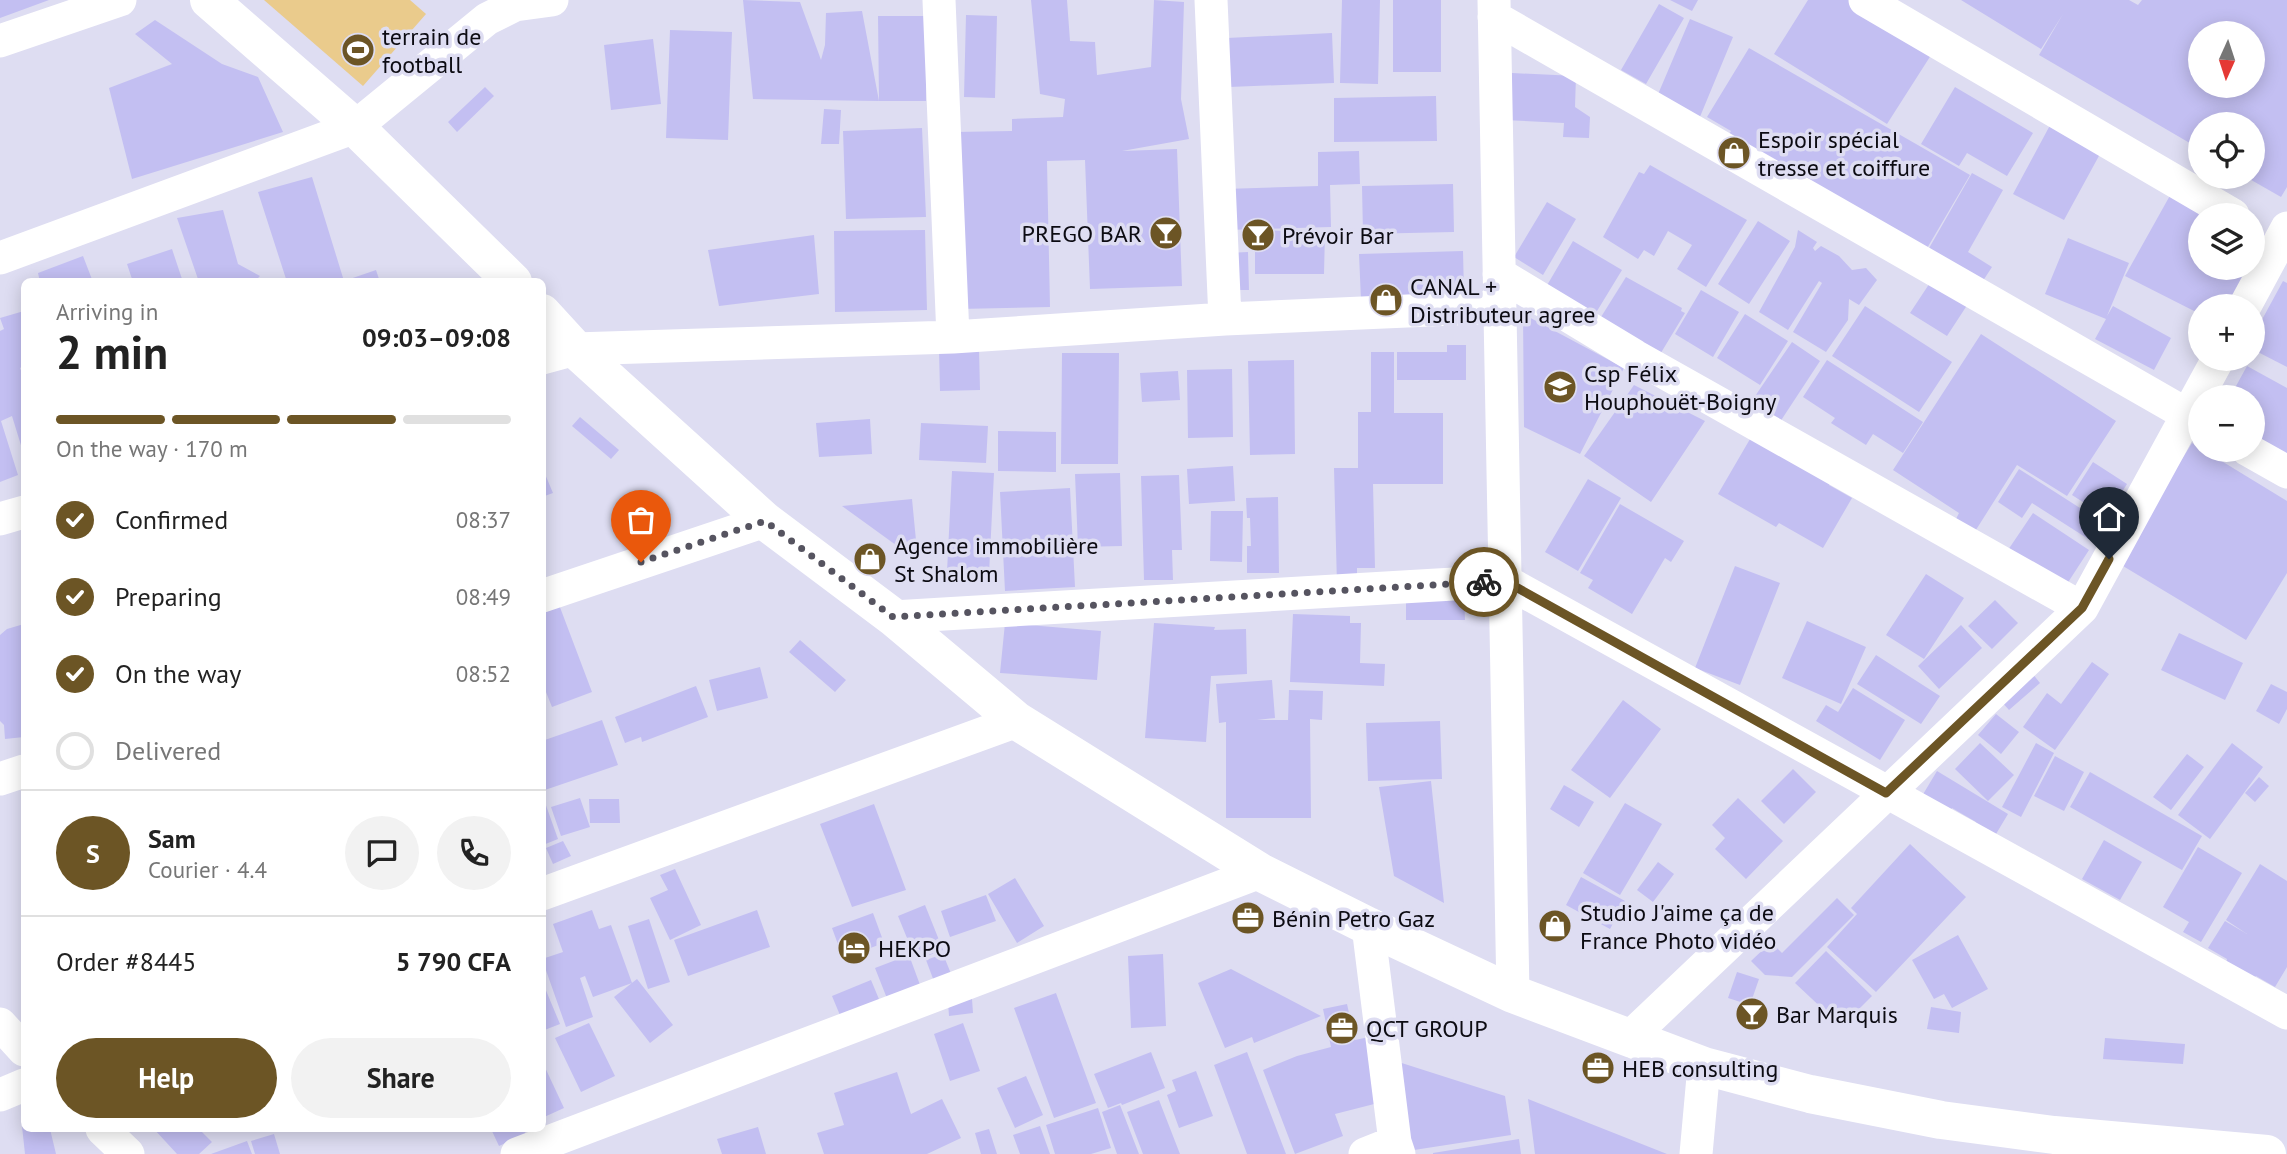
<!DOCTYPE html>
<meta charset="utf-8">
<style>
body{margin:0;font-family:"PT Sans",sans-serif;background:#f2f2f2;color:#222;height:100vh;display:flex;flex-direction:column;font-size:26px;white-space:nowrap}
*{box-sizing:border-box;margin:0}
p{font-size:23px;color:#767676}
.icon{flex:none;width:38px;height:38px;fill:none;stroke:currentColor;stroke-width:2;stroke-linecap:round;stroke-linejoin:round}
.map{position:relative;flex:1;overflow:hidden}
.sheet{position:absolute;left:21px;top:278px;width:525px;height:854px;display:flex;flex-direction:column;background:#fff;border-radius:10px;box-shadow:0 4px 18px #0003}
.sheet>*{flex:none}
.needle{width:46px;rotate:183deg}
.controls{position:absolute;left:2188px;top:21px;display:grid;gap:14px}
.controls a{display:grid;place-items:center;width:77px;height:77px;border-radius:50%;background:#fff;box-shadow:0 4px 18px #0003;font-size:35px}
.pin{position:absolute;display:grid;place-items:center;width:60px;height:60px;color:#fff;margin:-72px -30px;border-radius:50% 50% 50% 0;rotate:-45deg;box-shadow:0 0 7px #0007}
.pin .icon{rotate:45deg}
.courier{position:absolute;display:grid;place-items:center;width:70px;height:70px;margin:-35px;border:5px solid #6c5525;border-radius:50%;background:#fff;color:#222;box-shadow:0 2px 9px #0007}
.overview em{font-style:normal;font-weight:800}
.overview div{display:flex;flex-direction:column-reverse}
.overview{display:flex;align-items:center;justify-content:space-between;height:119px;padding:0 35px}
h1{font-size:46px;font-weight:800;line-height:52px}
.bar{display:grid;grid-template-columns:repeat(4,1fr);gap:10px 7px;align-content:center;height:84px;padding:0 35px}
.bar i{height:9px;border-radius:5px;background:#e0e0e0}
.bar .on{background:#6c5525}
.bar p{grid-column:span 4}
.line{display:flex;align-items:center;gap:18px;padding:0 35px;border-top:2px solid #e0e0e0}
.line div{flex:1}
.round{display:grid;place-items:center;flex:none;width:74px;height:74px;border-radius:37px;background:#f2f2f2}
ol{padding:0 35px;list-style:none}
li{display:flex;align-items:center;gap:21px;height:77px}
li p{margin-inline-start:auto}
li .icon{padding:7px;border-radius:50%;background:#6c5525;color:#fff;stroke-width:4}
li:last-child{color:#767676}
li i{width:38px;height:38px;border:4px solid #e0e0e0;border-radius:50%}
.primary-button{display:flex;gap:14px;margin-top:auto;padding:14px 35px}
.primary-button a{flex:1;height:80px;border-radius:42px;background:#6c5525;color:#fff;font-size:28px;font-weight:800;line-height:80px;text-align:center}
.primary-button a+a{background:#f2f2f2;color:#222}
.map>svg:first-child{display:block}
</style>
<div class="map">
<svg width="2287" height="1154" viewBox="0 0 2287 1154">
<rect width="100%" height="100%" fill="#deddf2"/>
<path fill="#eacb8c" d="M264,0H410L426,14L363,86Z"/>
<path fill="#c3bff2" fill-rule="evenodd" d="M0,0H49L0,18Z
M743,0L800,2L821,60L825,45L826,13L862,11L879,101L753,99Z
M1031,0H1067L1070,41L1095,42L1097,75L1151,67L1154,0L1184,2L1181,99L1189,139L1122,151L1177,149L1182,286L1090,289L1085,160L1047,161L1050,307L958,309L955,132L1012,131V119L1063,117L1065,99L1040,94Z
M1342,0H1380L1378,84L1340,83Z
M1393,0H1441V72H1393Z
M1670,0H1698L1692,11Z
M1808,0H1850L1933,52L1887,124L1774,54Z
M1961,0H2129L2138,5L2142,0H2287V187L2281,197L2246,177H2252V124H2200V149L2039,55L2063,14L2041,49ZM2200,33H2252V86H2200Z
M1659,4L1684,18L1646,84L1621,70Z
M966,15L997,16L995,98L964,97Z
M878,16H926V101H879Z
M1690,19L1733,37L1697,124L1653,106Z
M155,20L222,64L258,77L283,132L132,179L109,88L172,64L135,34Z
M670,30L732,32L728,140L666,138Z
M1332,33L1334,83L1229,87L1227,38Z
M653,39L661,104L611,110L604,45Z
M1749,48L1970,175L1926,250L1728,136L1731,131L1707,117Z
M1512,73L1576,76L1575,107L1590,117L1589,138L1563,137L1564,123L1504,120Z
M485,87L494,96L457,132L448,122Z
M1955,87L2033,133L2007,176L1967,153L1959,166L1921,144Z
M1436,96L1437,141L1334,142V98Z
M824,109L841,110L839,144H821Z
M2055,116L2106,143L2064,220L2013,194Z
M922,128L926,217L846,219L843,131Z
M1359,151L1360,184L1330,185L1331,227L1226,230L1225,189L1318,186V152Z
M1650,165L1747,220L1706,287L1677,269L1692,245L1668,231L1654,256L1644,250L1638,259L1603,237L1639,172L1644,174Z
M1972,173L2003,190L1968,252L1992,267L1947,336L1910,313L1945,260L1928,250Z
M312,177L344,281L376,270L380,282H287L258,192Z
M2177,183L2233,215H2200V268H2252V227L2279,242L2245,306H2200V314L2125,276Z
M1453,184L1454,232L1363,234L1362,186Z
M1547,202L1576,219L1543,275L1514,257Z
M223,210L238,264L260,276L254,282H199L177,218Z
M1758,221L1790,241L1749,304L1718,284Z
M925,230L927,310L835,312L834,231Z
M1255,230L1325,232L1324,274H1255Z
M1798,230L1817,242L1813,248L1815,251L1821,246L1839,256L1852,270L1866,268L1877,280L1859,305L1849,299L1848,320L1826,352L1793,332L1822,283L1819,281L1788,330L1759,312L1795,247Z
M814,235L819,294L719,306L708,250Z
M2068,238L2129,263L2107,316L2113,306L2171,338L2154,370L2095,339L2106,319L2045,294Z
M1573,241L1622,270L1594,316L1546,287Z
M172,249L183,282H133L127,264Z
M1463,251L1464,293L1361,300L1359,254Z
M1248,252L1249,290H1228L1227,253Z
M83,256L93,282H40L38,273Z
M1626,277L1682,308L1681,311L1685,313L1650,371L1601,317Z
M2283,281L2287,283V367L2252,349V338Z
M1701,290L1739,312L1713,357L1675,334Z
M1865,306L1952,362L1919,412L1832,356Z
M24,311V366L20,368L24,378V455L12,416L1,421L18,475L0,482V331L4,329L0,318Z
M1523,314L1624,368L1580,454L1524,427Z
M1745,314L1788,341L1760,385L1717,358Z
M1981,334L2116,421L2067,496L2017,465L1974,533L1955,521L1959,513L1893,470Z
M1792,342L1820,361L1778,425L1749,405Z
M1447,345H1466V380H1397V352H1447Z
M939,349H979L980,390L940,391Z
M1371,352H1394V413H1443V484H1373L1375,568H1357V584L1337,585L1334,468H1358V412H1371Z
M1062,353H1119L1118,464H1061Z
M1294,360L1295,454L1250,455L1248,361Z
M1827,360L1923,422L1903,453L1873,434L1866,445L1831,423L1835,418L1803,397Z
M2247,366L2287,388V461L2252,442V397H2230Z
M1232,369L1233,437L1188,438L1187,370Z
M1178,371L1180,400L1142,402L1140,373Z
M1634,385L1705,421L1651,502L1584,456Z
M580,417L619,450L611,459L572,426Z
M870,419L872,454L819,457L816,423Z
M921,423L988,426L986,463L919,460Z
M1757,427L1836,472L1829,485L1852,498L1823,548L1779,523L1776,527L1718,494Z
M998,431L1056,432V472L998,471Z
M2192,443L2287,501V573L2246,640L2118,563Z
M2093,462L2127,484L2106,517L2072,495Z
M1233,466L1235,501L1189,504L1187,469Z
M542,467L553,493L542,497Z
M2019,469L2105,524L2093,542L2032,503L2022,518L1998,502Z
M952,471L994,473L989,574L947,572Z
M1120,473L1122,546L1078,547L1075,474Z
M1179,475L1182,550H1172L1173,580H1144L1141,476Z
M1588,479L1621,498L1578,571L1545,552Z
M1070,488L1075,587L1005,591L1000,492Z
M1278,497L1279,573H1247V546H1251L1250,518H1247L1246,498Z
M912,499L918,561L842,506Z
M1620,504L1684,541L1671,562L1665,558L1632,614L1588,588L1593,580L1580,573Z
M1211,511H1243L1242,562L1210,561Z
M2033,513L2089,550L2065,587L2008,550Z
M1735,566L1780,583L1740,685L1695,668Z
M1926,574L1964,598L1924,659L1886,635Z
M1406,592H1464L1465,620H1406Z
M1995,600L2018,623L1992,649L1968,626Z
M558,602L592,692L552,707L542,682V607Z
M1293,614L1350,616V623H1361L1360,663L1385,664L1384,686L1290,682Z
M1807,621L1866,647L1841,704L1782,678Z
M1005,623L1101,631L1097,680L1000,673Z
M1154,623L1215,627L1214,630L1246,629L1247,674L1211,676L1206,742L1145,738Z
M24,624V737L5,739L4,725L0,721V635L7,629Z
M1961,625L1982,648L1939,689L1918,666Z
M2179,633L2243,663L2225,700L2161,670Z
M800,640L846,680L835,692L789,652Z
M1876,655L1940,696L1921,724L1857,684Z
M2092,662L2109,674L2055,750L2023,727L2047,693L2061,704Z
M760,667L768,698L717,711L709,680Z
M2032,673L2040,683L2009,710L2000,700Z
M1272,680L1275,718L1257,720H1288L1289,690L1323,691L1322,720L1310,719L1311,818H1226V722L1219,723L1216,684Z
M2271,684L2287,692V709L2279,724L2256,711Z
M696,686L708,717L642,742L641,737L625,743L615,717Z
M1853,688L1905,720L1880,760L1816,721L1826,705L1838,712Z
M1623,700L1661,729L1610,798L1571,770Z
M1996,714L2019,732L2001,754L1978,735Z
M602,720L618,765L542,791V741Z
M1440,721L1442,779L1368,781L1366,723Z
M1980,743L2014,775L1988,801L1955,769Z
M2036,743L2054,753L2021,817L2002,807Z
M2232,743L2263,767L2210,839L2178,815Z
M2187,754L2204,767L2171,810L2153,797Z
M2055,756L2084,772L2064,811L2034,796Z
M1793,769L1816,792L1784,824L1761,801Z
M1937,771L2008,814L1990,844L1970,832L1976,822L1952,808L1947,817L1919,801Z
M2090,772L2202,836L2182,870L2070,807Z
M2259,777L2269,786L2255,802L2245,793Z
M1431,781L1444,903L1394,876L1379,787Z
M1564,785L1594,802L1579,827L1550,809Z
M543,797L558,839L543,845L542,843Z
M580,798L590,827L561,836L551,807Z
M1738,798L1783,841L1746,879L1715,849L1725,838L1712,825Z
M589,799H619L620,823H590Z
M1625,803L1662,824L1620,895L1583,873Z
M874,804L906,890L852,907L820,824Z
M2104,840L2142,862L2120,900L2082,879Z
M563,841L571,856L553,864L546,848Z
M1910,844L1966,897L1876,992L1827,947L1857,914L1851,908Z
M2198,847L2242,873L2201,942L2183,932L2189,922L2163,907Z
M1658,862L1674,874L1653,902L1637,890Z
M2260,864L2287,881V967L2275,987L2256,976L2251,981L2226,964L2227,959L2208,948L2225,921L2247,934L2226,920Z
M675,869L701,925L670,940L650,898L668,890L660,875Z
M1581,877L1625,901L1610,929L1566,905Z
M1015,878L1044,926L1017,943L988,894Z
M986,895L996,921L950,937L941,911Z
M1837,898L1854,915L1792,977L1765,975L1751,961L1771,942L1782,953Z
M925,905L943,950L916,960L898,916Z
M592,910L599,929L611,925L632,983L593,997L585,976L580,978L593,1017L566,1027L542,959L563,952L553,924Z
M757,910L770,947L688,976L674,940Z
M873,913L884,943L843,958L832,928Z
M649,919L670,982L648,989L628,926Z
M1958,935L1988,989L1952,1008L1944,994L1934,999L1912,960Z
M1826,951L1872,996L1845,1023L1833,1011L1827,1013L1795,983Z
M943,954L956,986L938,992L926,960Z
M1163,954L1166,1026L1131,1028L1128,956Z
M909,955L923,993L890,1006L875,968Z
M1231,969L1321,1016L1254,1043L1252,1037L1225,1048L1198,983Z
M1737,972L1759,979L1750,1005L1728,998Z
M637,979L673,1025L650,1043L614,997Z
M871,980L881,1004L842,1020L832,996Z
M542,981L560,1024L542,1031Z
M1056,993L1096,1103L1054,1118L1014,1008Z
M972,999L973,1013L949,1016L948,1002Z
M1347,1004L1355,1040L1369,1037L1386,1101L1335,1114L1343,1136L1295,1154L1263,1070L1297,1056L1331,1047L1323,1009Z
M1931,1007L1961,1012L1959,1033L1927,1029Z
M589,1023L615,1076L581,1092L555,1038Z
M963,1023L980,1071L950,1081L934,1034Z
M2105,1038L2185,1044L2183,1064L2103,1059Z
M1151,1052L1165,1088L1122,1105L1121,1103L1108,1108L1094,1074Z
M1247,1052L1286,1154H1247L1214,1065Z
M1386,1058L1505,1096L1511,1135L1401,1152Z
M542,1061L564,1108L542,1118Z
M1196,1071L1213,1116L1179,1128L1167,1095L1176,1091L1172,1080Z
M897,1072L911,1114L942,1099L961,1138L927,1154H824L817,1133L844,1125L834,1093Z
M1026,1076L1043,1115L1015,1128L997,1088Z
M1528,1099L1667,1154H1535Z
M1159,1100L1180,1154H1143L1127,1112Z
M1120,1105L1139,1154H1117L1102,1112Z
M1098,1108L1111,1148L1091,1154H1055L1046,1125Z
M24,1116V1129H50L56,1154H25L21,1117Z
M1040,1126L1050,1154H1020L1013,1135Z
M758,1127L766,1154H722L717,1139Z
M154,1129H199L212,1142L199,1154H177Z
M491,1129H523L526,1134L499,1146Z
M989,1129L997,1154H981L975,1133Z
M274,1134L280,1154H255L251,1141Z
M1519,1139L1521,1154H1433V1153Z
M247,1141L252,1154H211Z"/>
<g fill="none" stroke-linecap="round" stroke-linejoin="round">
<path stroke="#fff" stroke-width="33" d="M939,0L953,337
M1211,0L1225,319
M1494,0L1513,994
M1865,0L2233,215
M1494,17L2200,422
M0,41L120,0
M0,258L355,127L487,19L515,5L552,0
M1499,274L1635,356L2082,608
M2245,306L2287,228
M542,358L575,349L953,337L1225,319L1499,307
M2248,450L2287,472
M0,519L24,512
M542,596L765,521
M893,617L1505,581L2287,1013
M0,779L24,771
M542,894L1017,721
M1368,926L1395,1142L1399,1154
M0,1024L24,1050
M1629,1038L2082,608L2218,359
M0,1095L24,1085
M102,1129L128,1154
M517,1154L1260,872
M1365,1154L1395,1142
M1696,1154L1704,1066"/>
<path stroke="#fff" stroke-width="38" d="M209,0L355,127L513,282
M542,313L575,349L765,521L893,617L1017,721L1260,872L1368,926L1513,994L1704,1066L1810,1094L1941,1120L2054,1135L2267,1154"/>
</g>
<g fill="none" stroke-linecap="round" stroke-linejoin="round">
<path stroke="#565460" stroke-width="7" stroke-dasharray="0 12.6" d="M641,562L765,521L893,617L1484,582"/>
<path stroke="#6c5525" stroke-width="9" d="M1484,582L1505,581L1886,793L2082,608L2109,559"/>
</g>
<defs>
<symbol id="stadium-disc" viewBox="-11 -11 22 22"><circle r="9.5" fill="#6c5525" stroke="#deddf2"/><path d="M0-5a6.5 5 0 1 0 0 10a6.5 5 0 1 0 0-10ZM-3.5-1.8h7v3.6h-7Z" fill="#fff"/></symbol>
<symbol id="shop-disc" viewBox="-11 -11 22 22"><circle r="9.5" fill="#6c5525" stroke="#deddf2"/><path d="M-5-2.5h2.3a2.7 3.5 0 0 1 5.4 0H5L5.5 6h-11ZM-1.5-2.5h3a1.5 2.3 0 0 0-3 0Z" fill="#fff"/></symbol>
<symbol id="bar-disc" viewBox="-11 -11 22 22"><circle r="9.5" fill="#6c5525" stroke="#deddf2"/><path d="M-6-5H6L.8 .8V4.5H3.5V6h-7V4.5H-.8V.8Z" fill="#fff"/></symbol>
<symbol id="school-disc" viewBox="-11 -11 22 22"><circle r="9.5" fill="#6c5525" stroke="#deddf2"/><path d="M0-5L7-2L0 1L-7-2ZM-4 1L0 2.5L4 1V4Q0 6-4 4Z" fill="#fff"/></symbol>
<symbol id="office-disc" viewBox="-11 -11 22 22"><circle r="9.5" fill="#6c5525" stroke="#deddf2"/><path d="M-6-3h4V-5.5h4V-3h4V5H-6ZM-1-4.5V-3h2v-1.5ZM-6 0V1H6V0Z" fill="#fff"/></symbol>
<symbol id="hotel-disc" viewBox="-11 -11 22 22"><circle r="9.5" fill="#6c5525" stroke="#deddf2"/><path d="M-6-4.5h1.5V1H6V5H4.5V3h-9V5H-6ZM-4 0a1.8 1.8 0 1 1 3.6 0ZM.5 0V-2.5h3Q6-2.5 6 0Z" fill="#fff"/></symbol>
</defs>
<g fill-rule="evenodd">
<use href="#stadium-disc" x="339" y="31" width="38" height="38"/>
<use href="#shop-disc" x="1715" y="134" width="38" height="38"/>
<use href="#bar-disc" x="1147" y="214" width="38" height="38"/>
<use href="#bar-disc" x="1239" y="216" width="38" height="38"/>
<use href="#shop-disc" x="1367" y="281" width="38" height="38"/>
<use href="#school-disc" x="1541" y="368" width="38" height="38"/>
<use href="#shop-disc" x="851" y="540" width="38" height="38"/>
<use href="#office-disc" x="1229" y="899" width="38" height="38"/>
<use href="#shop-disc" x="1536" y="907" width="38" height="38"/>
<use href="#hotel-disc" x="835" y="929" width="38" height="38"/>
<use href="#bar-disc" x="1733" y="995" width="38" height="38"/>
<use href="#office-disc" x="1323" y="1009" width="38" height="38"/>
<use href="#office-disc" x="1579" y="1049" width="38" height="38"/>
</g>
<g text-anchor="middle" dominant-baseline="central" stroke-width="7" stroke-linejoin="round" paint-order="stroke">
<g font-size="24" fill="#0c0b12" stroke="#deddf2" text-anchor="start">
<text x="382" y="36">terrain de<tspan x="382" dy="28">football</tspan></text>
<text x="1758" y="139">Espoir spécial<tspan x="1758" dy="28">tresse et coiffure</tspan></text>
<text x="1142" y="233" text-anchor="end">PREGO BAR</text>
<text x="1282" y="235">Prévoir Bar</text>
<text x="1410" y="286">CANAL +<tspan x="1410" dy="28">Distributeur agree</tspan></text>
<text x="1584" y="373">Csp Félix<tspan x="1584" dy="28">Houphouët-Boigny</tspan></text>
<text x="894" y="545">Agence immobilière<tspan x="894" dy="28">St Shalom</tspan></text>
<text x="1580" y="912">Studio J'aime ça de<tspan x="1580" dy="28">France Photo vidéo</tspan></text>
<text x="1272" y="918">Bénin Petro Gaz</text>
<text x="878" y="948">HEKPO</text>
<text x="1776" y="1014">Bar Marquis</text>
<text x="1366" y="1028">QCT GROUP</text>
<text x="1622" y="1068">HEB consulting</text>
</g>
</g>
</svg>
<div class="controls">
<a><svg class="needle" viewBox="-14 -14 28 28"><path d="M0-13l5 13h-10z" fill="#e53935"/><path d="M0 13l5-13h-10z" fill="#767676"/></svg></a>
<a><svg class="icon" aria-label="locate" viewBox="0 0 24 24"><circle cx="12" cy="12" r="6"/><path d="M12 2v4M12 18v4M2 12h4M18 12h4"/></svg></a>
<a><svg class="icon" aria-label="layers" viewBox="0 0 24 24"><path d="M12 4l9 5-9 5-9-5zM3 14l9 5 9-5"/></svg></a>
<a>+</a>
<a>−</a>
</div>
<div class="pin" style="left:641px;top:562px;background:#ea580c"><svg class="icon" aria-label="bag" viewBox="0 0 24 24"><path d="M5 8h14l-1 12H6zM9 8a3 3 0 0 1 6 0"/></svg></div>
<div class="pin" style="left:2109px;top:559px;background:#1f2937"><svg class="icon" aria-label="home" viewBox="0 0 24 24"><path d="M3 11l9-7 9 7M6 9v11h12V9"/></svg></div>
<div class="courier" style="left:1484px;top:582px"><svg class="icon" aria-label="bike" viewBox="0 0 24 24"><circle cx="6" cy="16" r="4"/><circle cx="18" cy="16" r="4"/><path d="M6 16l4-8h5l3 8M10 8l3 8H6M13 5h3"/></svg></div>
<section class="sheet">
<div class="overview"><div><h1>2 min</h1><p>Arriving in</p></div><em>09:03–09:08</em></div>
<div class="bar"><i class="on"></i><i class="on"></i><i class="on"></i><i></i><p>On the way · 170 m</p></div>
<ol>
<li><svg class="icon" aria-label="check" viewBox="0 0 24 24"><path d="M5 12l5 5 9-10"/></svg>Confirmed<p>08:37</p></li>
<li><svg class="icon" aria-label="check" viewBox="0 0 24 24"><path d="M5 12l5 5 9-10"/></svg>Preparing<p>08:49</p></li>
<li><svg class="icon" aria-label="check" viewBox="0 0 24 24"><path d="M5 12l5 5 9-10"/></svg>On the way<p>08:52</p></li>
<li><i></i>Delivered</li>
</ol>
<div class="line" style="height:126px"><b class="round" style="background:#6c5525;color:#fff">S</b><div><b>Sam</b><p>Courier · 4.4</p></div><a class="round"><svg class="icon" aria-label="chat" viewBox="0 0 24 24"><path d="M4 5h16v11H9l-5 4z"/></svg></a><a class="round"><svg class="icon" aria-label="phone" viewBox="0 0 24 24"><path d="M5 4h4l2 5-3 2q2 4 5 5l2-3 5 2v4C11 20 4 13 5 4z"/></svg></a></div>
<div class="line" style="height:91px"><div>Order #8445</div><b>5 790 CFA</b></div>
<div class="primary-button"><a>Help</a><a>Share</a></div>
</section>
</div>
